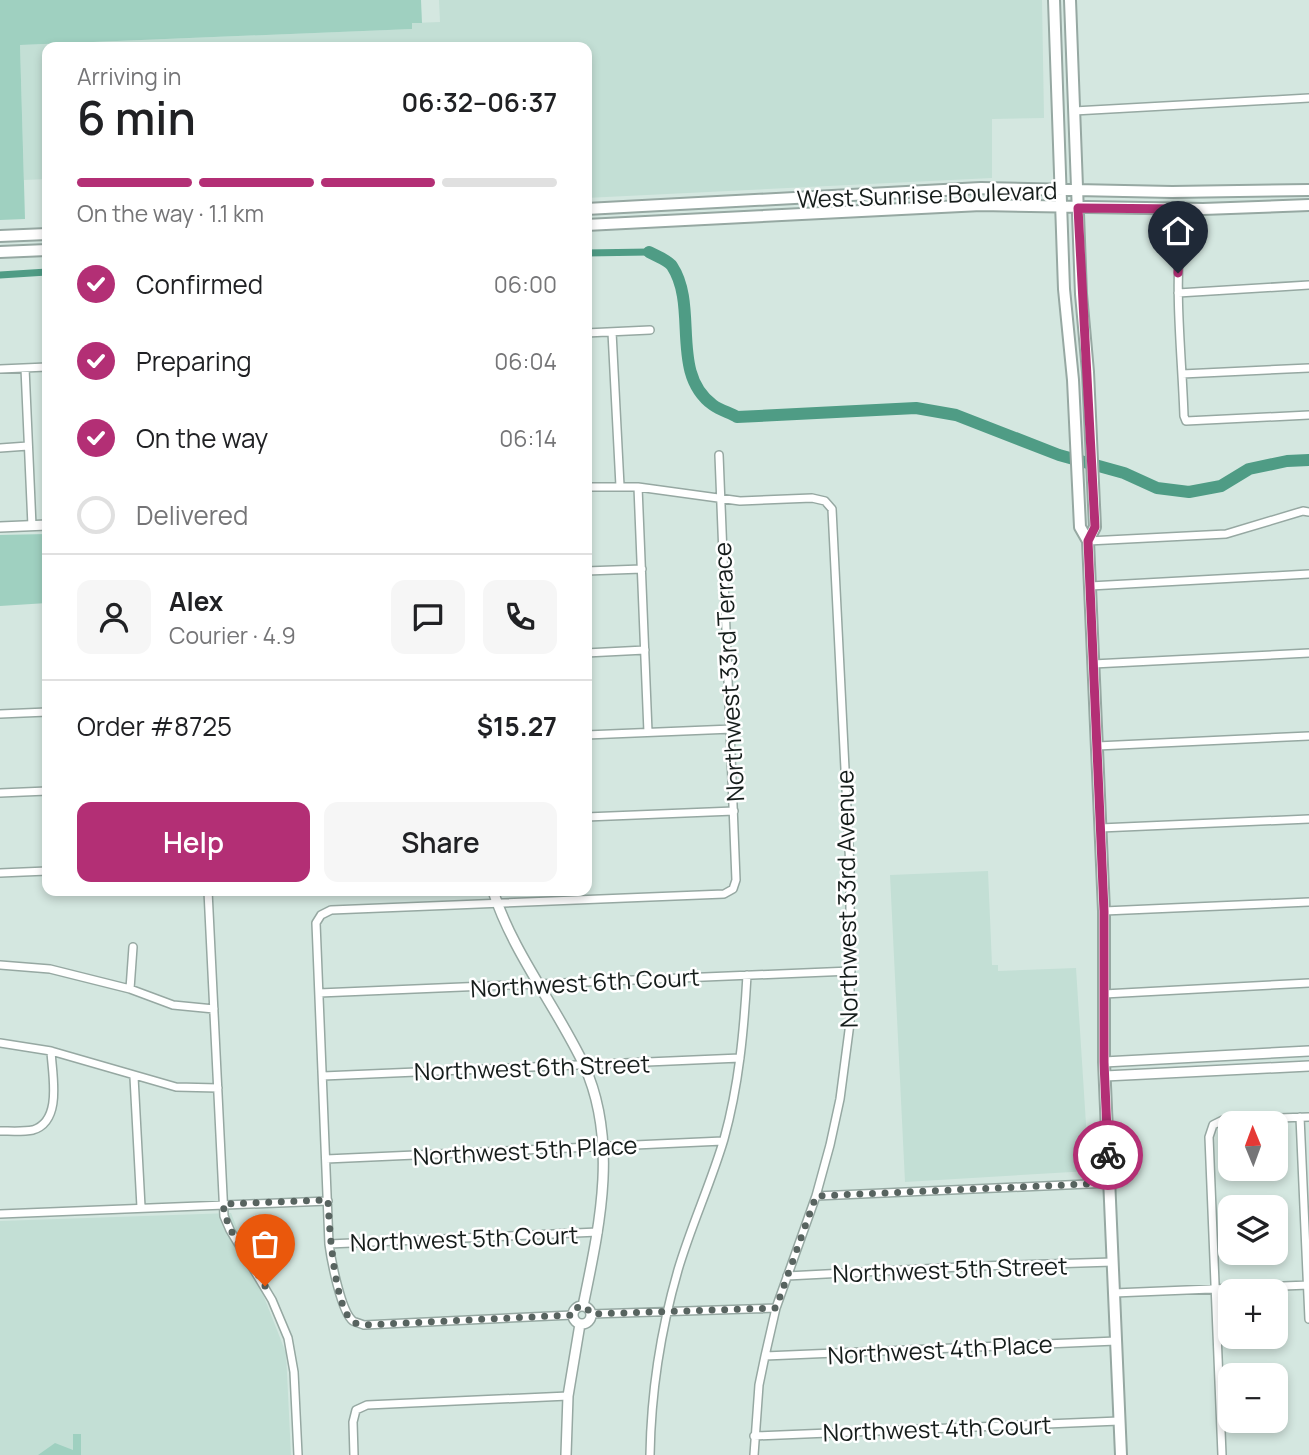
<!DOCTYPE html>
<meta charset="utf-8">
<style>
body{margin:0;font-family:Manrope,sans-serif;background:#f6f6f6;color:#202124;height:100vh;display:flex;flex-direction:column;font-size:26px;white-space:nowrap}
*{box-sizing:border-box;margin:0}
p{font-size:23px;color:#757577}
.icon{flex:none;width:38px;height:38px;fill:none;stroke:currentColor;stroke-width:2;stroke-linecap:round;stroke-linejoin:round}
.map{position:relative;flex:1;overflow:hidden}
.drawer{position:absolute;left:42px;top:42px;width:550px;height:854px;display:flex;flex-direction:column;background:#fff;border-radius:14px;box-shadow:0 4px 10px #0003}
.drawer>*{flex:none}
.needle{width:46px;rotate:359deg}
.fabs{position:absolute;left:1218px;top:1111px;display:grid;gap:14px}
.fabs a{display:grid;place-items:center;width:70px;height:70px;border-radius:14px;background:#fff;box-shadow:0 4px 10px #0003;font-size:35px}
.pin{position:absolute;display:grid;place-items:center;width:60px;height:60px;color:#fff;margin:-72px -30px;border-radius:50% 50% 50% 0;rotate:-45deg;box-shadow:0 0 7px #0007}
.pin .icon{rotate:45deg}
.courier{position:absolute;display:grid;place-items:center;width:70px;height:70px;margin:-35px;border:5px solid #b32f75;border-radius:50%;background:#fff;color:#222;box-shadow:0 2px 9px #0007}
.head em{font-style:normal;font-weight:600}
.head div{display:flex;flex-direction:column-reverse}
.head{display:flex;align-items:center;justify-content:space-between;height:119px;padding:0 35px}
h1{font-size:46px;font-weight:600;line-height:52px}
.bar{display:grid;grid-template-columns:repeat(4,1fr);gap:10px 7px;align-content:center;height:84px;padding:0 35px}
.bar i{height:9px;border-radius:5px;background:#e0e0e0}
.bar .active{background:#b32f75}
.bar p{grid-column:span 4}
.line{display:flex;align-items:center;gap:18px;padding:0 35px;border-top:2px solid #e0e0e0}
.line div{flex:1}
.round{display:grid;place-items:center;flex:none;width:74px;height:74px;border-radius:14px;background:#f6f6f6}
ol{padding:0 35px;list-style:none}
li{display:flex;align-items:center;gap:21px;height:77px}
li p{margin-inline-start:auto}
li .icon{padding:7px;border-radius:50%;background:#b32f75;color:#fff;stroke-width:4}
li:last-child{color:#757577}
li i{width:38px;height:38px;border:4px solid #e0e0e0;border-radius:50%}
.primary-button{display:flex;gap:14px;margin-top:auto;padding:14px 35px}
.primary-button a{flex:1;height:80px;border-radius:14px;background:#b32f75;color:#fff;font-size:28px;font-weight:600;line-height:80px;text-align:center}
.primary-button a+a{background:#f6f6f6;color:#202124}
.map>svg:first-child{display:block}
</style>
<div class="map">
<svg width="1309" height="1455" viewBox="0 0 1309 1455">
<rect width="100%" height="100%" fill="#d4e7e0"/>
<path fill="#c3dfd5" d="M439,0H1042L1044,118L992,119V178L586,198V47H47V179L24,180L20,45L412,29V23L440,22Z
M988,871L992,965H998V971L1076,968L1089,1171L905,1182L890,875Z
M231,1213L286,1353L291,1455H0V1221Z"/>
<path fill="#9fd0c0" d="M0,0H421L422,23H412V29L20,45L25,219L0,220Z
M47,534V603L0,606V535Z
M73,1434H81V1455H38L55,1443L73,1450Z"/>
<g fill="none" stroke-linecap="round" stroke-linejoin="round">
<path stroke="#4f9c85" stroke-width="7" d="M586,253L649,252
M0,275L47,272"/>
<path stroke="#4f9c85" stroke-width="12" d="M649,252C656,256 668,260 672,266C699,307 669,373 713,405C720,410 730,413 737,417L916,408L956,415L1059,455L1124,473L1157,488L1189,492L1221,486L1249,469L1287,461L1309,460"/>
<defs>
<path id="minor" d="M1074,111L1309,98
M1158,209L1168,224L1177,245
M1182,209C1178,221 1181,230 1180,241C1175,299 1182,358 1184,416L1186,421L1309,415
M1178,293L1309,285
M612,332L620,486
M586,333L650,330
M25,368L32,526
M0,369L47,367
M1182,374L1309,368
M0,448L28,446
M586,487H638L740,501L812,498L825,501L832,509L850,869V1023L840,1099L830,1145L816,1196L776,1308L765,1356L759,1385L754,1455
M638,487L648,732
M1088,541L1226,534L1303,511L1309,512
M586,571L642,569
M1090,586L1309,574
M586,653L645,650
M1093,664L1309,653
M0,714L47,712
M586,735L732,729
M1097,746L1309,736
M0,793L47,791
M586,817L734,811
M1100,828L1309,819
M0,873L47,871
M208,891L224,1216L230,1230L272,1300L288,1338L294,1372L298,1455
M1104,911L1309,902
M0,965L50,969L130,989L173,1005L214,1009
M130,989L133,947
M319,993L851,971
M1104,994L1309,983
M0,1043L51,1051L176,1087L218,1088
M323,1076L740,1058
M134,1077L141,1207
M1300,1117L1309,1319
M0,1131C10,1131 23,1132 33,1130C63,1121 52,1074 51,1051
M326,1159L723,1141
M816,1196L1110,1183
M0,1214L328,1201
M329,1244L598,1232
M787,1276L980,1266L1113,1262
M1114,1293L1309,1285
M591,1314L776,1308
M573,1315L364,1325C362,1324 354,1322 353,1321C341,1312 331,1259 329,1244L316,923L321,915L331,910L724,894L733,889L736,880L719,455
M765,1356L1116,1341
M754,1436L1119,1421
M354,1455L353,1422L356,1410L367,1405L568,1396
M650,1455C651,1394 661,1329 678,1270C691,1226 711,1183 724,1139C739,1085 744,1030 747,975
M1222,1455L1209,1137L1213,1125L1223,1120L1309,1117"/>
<path id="tertiary" d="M0,527L47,525
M493,891C513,953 556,1006 584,1065C619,1142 599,1228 583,1306
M1104,1062L1309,1051
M1105,1076L1309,1066
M573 1315a9 9 0 1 1 18 0a9 9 0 1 1-18 0Z
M566,1455L568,1396L580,1324"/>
<path id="primary" d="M1054,0L1064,289L1073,380L1080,527L1088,541
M1070,0L1081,294L1088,372L1095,527L1088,541L1104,911V1062L1121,1455
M586,209L981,188L1172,192L1309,190
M586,225L981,205L1203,209L1309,205
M0,236L47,234
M0,252L47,250"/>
</defs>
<use href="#minor" stroke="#96a8a2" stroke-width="10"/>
<use href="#tertiary" stroke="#96a8a2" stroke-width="12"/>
<use href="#primary" stroke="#96a8a2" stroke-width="14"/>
<use href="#minor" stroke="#fff" stroke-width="7"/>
<use href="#tertiary" stroke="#fff" stroke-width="9"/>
<use href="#primary" stroke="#fff" stroke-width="10"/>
</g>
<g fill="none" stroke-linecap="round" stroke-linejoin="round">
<path stroke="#586460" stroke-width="7" stroke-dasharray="0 12.6" d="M265,1286C250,1259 227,1235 223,1204L328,1200C329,1224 334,1308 353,1322C356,1324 360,1324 364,1325L573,1315L575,1309L580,1306L586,1307L591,1314L776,1308L816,1196L1110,1183L1108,1155"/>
<path stroke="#b32f75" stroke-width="9" d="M1108,1155L1104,1062V911L1088,541L1095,527L1078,208L1182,209L1178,222L1180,240L1178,273"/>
</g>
<g text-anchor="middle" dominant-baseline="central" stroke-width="5" stroke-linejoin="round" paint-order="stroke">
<g font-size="24" fill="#161d1b" stroke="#fff">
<text transform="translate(927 194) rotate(-2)">West Sunrise Boulevard</text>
<text transform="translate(728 672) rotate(-93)">Northwest 33rd Terrace</text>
<text transform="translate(846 899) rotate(-91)">Northwest 33rd Avenue</text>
<text transform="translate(585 982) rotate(-3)">Northwest 6th Court</text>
<text transform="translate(532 1067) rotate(-2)">Northwest 6th Street</text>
<text transform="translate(525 1150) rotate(-3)">Northwest 5th Place</text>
<text transform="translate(464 1238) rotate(-2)">Northwest 5th Court</text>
<text transform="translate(950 1269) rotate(-2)">Northwest 5th Street</text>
<text transform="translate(940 1349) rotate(-3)">Northwest 4th Place</text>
<text transform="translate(937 1428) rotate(-2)">Northwest 4th Court</text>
</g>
</g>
</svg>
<div class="fabs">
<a><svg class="needle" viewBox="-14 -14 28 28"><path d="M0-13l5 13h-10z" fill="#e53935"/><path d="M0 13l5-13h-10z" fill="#757577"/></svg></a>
<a><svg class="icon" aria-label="layers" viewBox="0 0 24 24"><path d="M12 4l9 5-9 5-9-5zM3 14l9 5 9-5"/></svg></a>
<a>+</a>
<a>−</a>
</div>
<div class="pin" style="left:265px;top:1286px;background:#ea580c"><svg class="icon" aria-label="bag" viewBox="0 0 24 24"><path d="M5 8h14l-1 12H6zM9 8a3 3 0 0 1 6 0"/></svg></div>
<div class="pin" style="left:1178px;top:273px;background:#1f2937"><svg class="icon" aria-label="home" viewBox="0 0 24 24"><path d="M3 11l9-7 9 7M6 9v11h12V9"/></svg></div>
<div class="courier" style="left:1108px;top:1155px"><svg class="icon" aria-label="bike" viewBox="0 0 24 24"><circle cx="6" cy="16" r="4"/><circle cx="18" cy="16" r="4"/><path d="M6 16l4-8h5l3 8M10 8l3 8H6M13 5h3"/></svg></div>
<section class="drawer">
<div class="head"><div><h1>6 min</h1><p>Arriving in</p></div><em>06:32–06:37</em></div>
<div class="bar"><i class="active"></i><i class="active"></i><i class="active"></i><i></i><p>On the way · 1.1 km</p></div>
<ol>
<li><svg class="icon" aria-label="check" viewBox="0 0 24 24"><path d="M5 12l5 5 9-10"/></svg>Confirmed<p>06:00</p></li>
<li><svg class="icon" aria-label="check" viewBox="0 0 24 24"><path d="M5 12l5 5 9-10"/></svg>Preparing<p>06:04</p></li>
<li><svg class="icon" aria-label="check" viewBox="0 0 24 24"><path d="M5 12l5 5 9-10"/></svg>On the way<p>06:14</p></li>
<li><i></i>Delivered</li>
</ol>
<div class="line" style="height:126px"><a class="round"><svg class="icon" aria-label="person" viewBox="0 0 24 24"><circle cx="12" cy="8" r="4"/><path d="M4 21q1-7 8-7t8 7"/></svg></a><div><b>Alex</b><p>Courier · 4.9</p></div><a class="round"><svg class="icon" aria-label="chat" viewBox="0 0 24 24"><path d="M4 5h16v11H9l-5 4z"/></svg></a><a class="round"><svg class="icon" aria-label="phone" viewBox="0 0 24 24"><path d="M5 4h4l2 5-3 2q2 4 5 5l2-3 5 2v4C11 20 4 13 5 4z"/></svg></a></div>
<div class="line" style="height:91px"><div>Order #8725</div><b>$15.27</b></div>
<div class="primary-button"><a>Help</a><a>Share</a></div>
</section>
</div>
